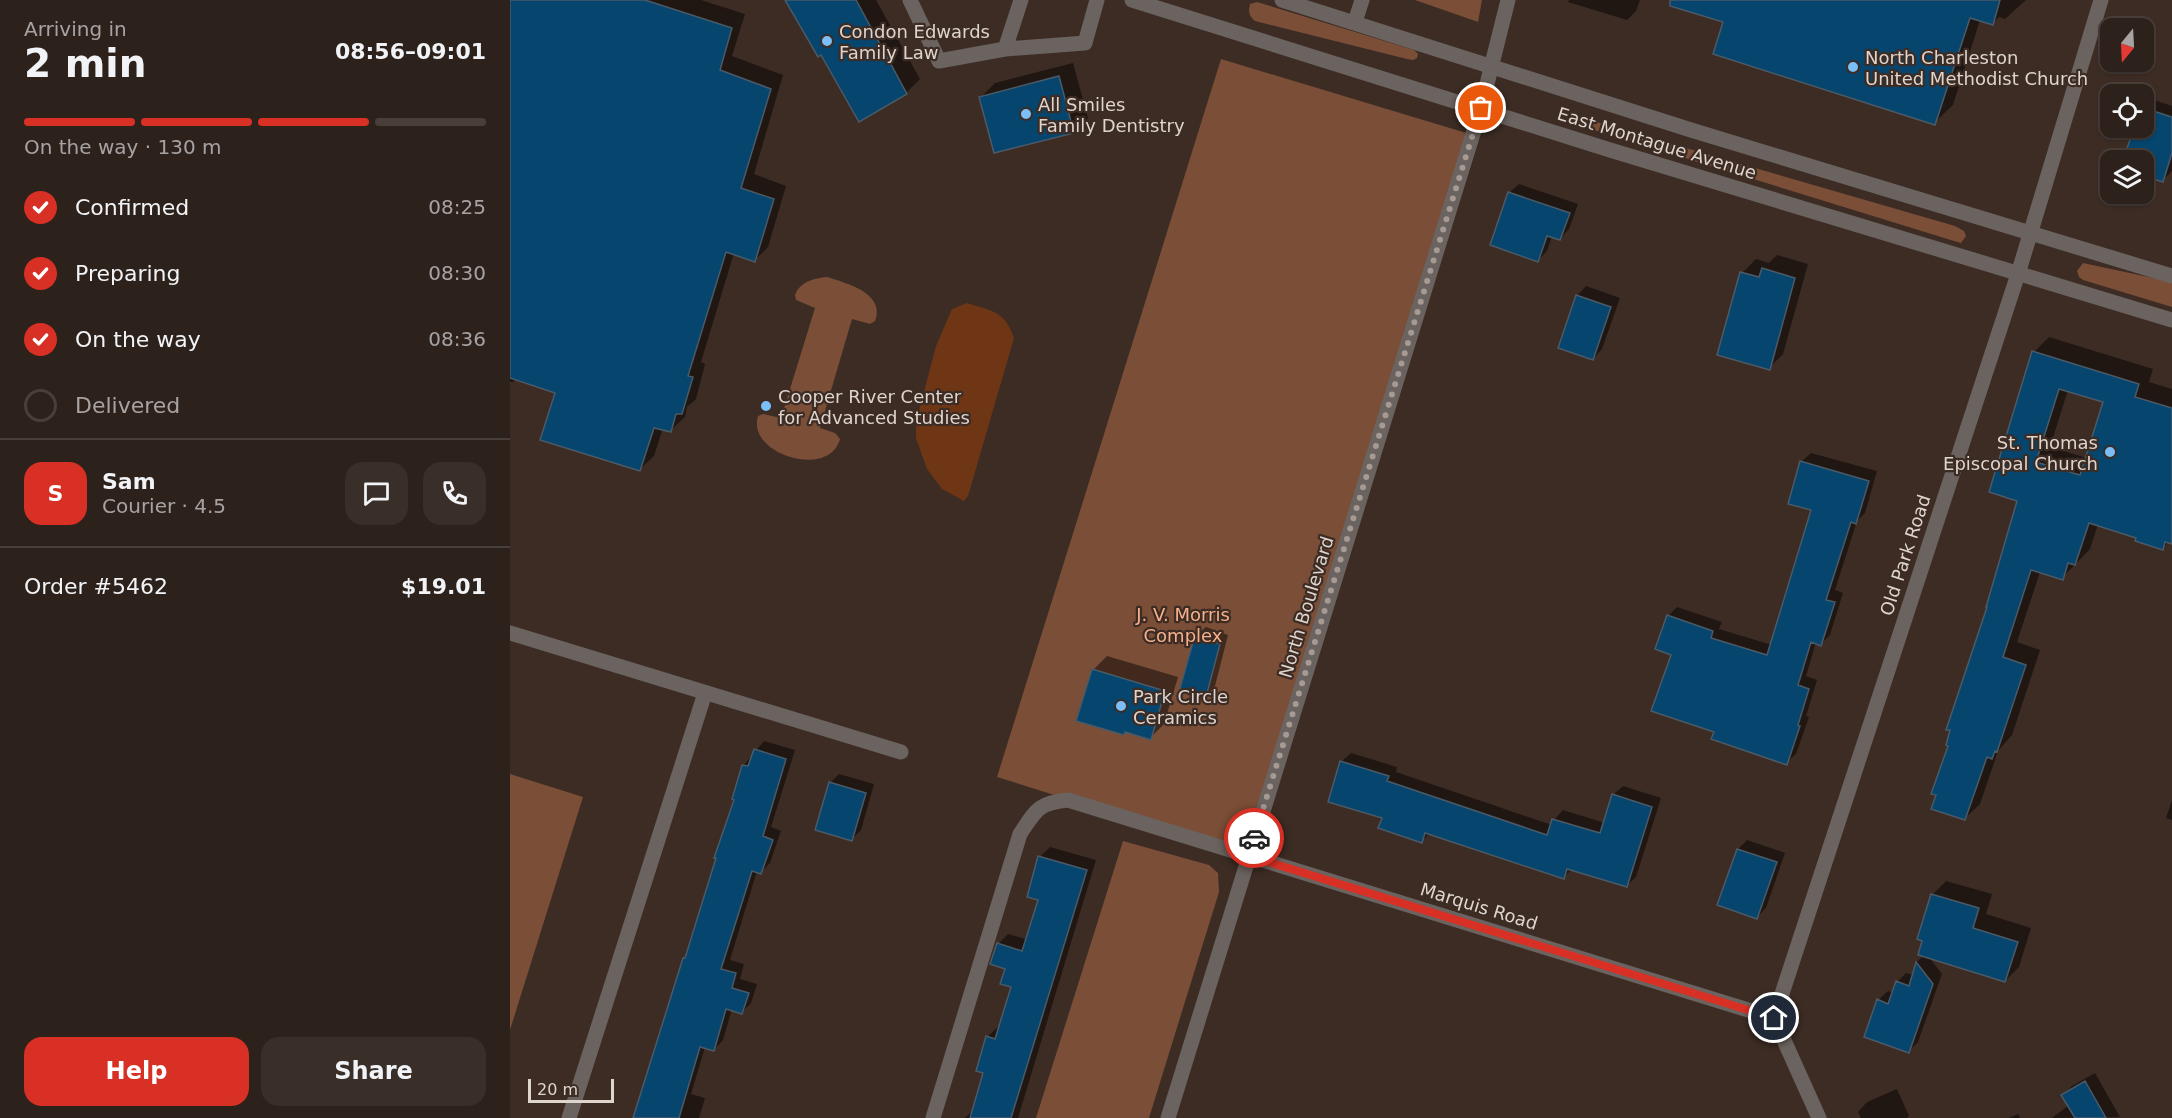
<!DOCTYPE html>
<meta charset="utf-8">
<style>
body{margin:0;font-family:"DejaVu Sans",sans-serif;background:#392e28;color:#f1f3f6;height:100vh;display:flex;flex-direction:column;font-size:22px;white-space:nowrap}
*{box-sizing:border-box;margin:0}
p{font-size:20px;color:#a7a3a3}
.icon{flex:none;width:33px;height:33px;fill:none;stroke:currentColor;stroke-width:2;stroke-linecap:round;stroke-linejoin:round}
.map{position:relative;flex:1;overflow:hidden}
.details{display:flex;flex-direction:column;background:#2d211b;width:510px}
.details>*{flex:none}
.needle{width:39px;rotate:198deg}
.controls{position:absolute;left:1590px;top:18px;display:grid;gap:12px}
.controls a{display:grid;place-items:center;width:54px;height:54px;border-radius:12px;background:#2d211b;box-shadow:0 2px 4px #0004,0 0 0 2px #483e3a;font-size:30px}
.scale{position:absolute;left:18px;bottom:15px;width:86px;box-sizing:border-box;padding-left:6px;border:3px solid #dfd5cf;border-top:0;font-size:16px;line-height:21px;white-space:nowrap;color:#dfd5cf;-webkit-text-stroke:4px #3c2c24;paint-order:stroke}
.pin{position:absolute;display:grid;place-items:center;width:51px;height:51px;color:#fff;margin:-26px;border:3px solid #fff;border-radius:50%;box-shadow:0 2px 6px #0007}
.courier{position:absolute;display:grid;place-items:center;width:60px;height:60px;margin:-30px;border:4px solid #d93025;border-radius:50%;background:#fff;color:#222;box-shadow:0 2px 8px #0007}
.summary em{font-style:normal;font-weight:600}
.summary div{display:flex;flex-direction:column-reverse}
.summary{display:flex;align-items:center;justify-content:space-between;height:102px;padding:0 24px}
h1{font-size:39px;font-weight:600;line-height:45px}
.bar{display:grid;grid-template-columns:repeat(4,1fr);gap:9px 6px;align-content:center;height:72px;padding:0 24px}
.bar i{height:8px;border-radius:4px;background:#483e3a}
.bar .current{background:#d93025}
.bar p{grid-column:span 4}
.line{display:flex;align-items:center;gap:15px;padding:0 24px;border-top:2px solid #483e3a}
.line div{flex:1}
.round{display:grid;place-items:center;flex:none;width:63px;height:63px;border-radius:18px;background:#392e28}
ol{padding:0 24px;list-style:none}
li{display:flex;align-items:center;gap:18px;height:66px}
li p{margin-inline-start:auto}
li .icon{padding:6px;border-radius:50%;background:#d93025;color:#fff;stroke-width:4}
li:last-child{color:#a7a3a3}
li i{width:33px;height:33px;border:3px solid #483e3a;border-radius:50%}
.cta{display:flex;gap:12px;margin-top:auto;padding:12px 24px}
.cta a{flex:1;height:69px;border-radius:18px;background:#d93025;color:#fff;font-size:24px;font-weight:600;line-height:69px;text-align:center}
.cta a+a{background:#392e28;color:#f1f3f6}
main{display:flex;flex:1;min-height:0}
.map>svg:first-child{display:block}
</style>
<main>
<section class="details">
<div class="summary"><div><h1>2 min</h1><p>Arriving in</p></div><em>08:56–09:01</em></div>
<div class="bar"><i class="current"></i><i class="current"></i><i class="current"></i><i></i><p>On the way · 130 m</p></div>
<ol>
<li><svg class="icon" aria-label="check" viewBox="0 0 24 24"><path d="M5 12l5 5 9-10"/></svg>Confirmed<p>08:25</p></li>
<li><svg class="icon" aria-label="check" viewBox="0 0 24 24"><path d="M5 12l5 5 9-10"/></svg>Preparing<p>08:30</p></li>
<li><svg class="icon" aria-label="check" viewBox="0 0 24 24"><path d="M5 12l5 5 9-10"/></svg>On the way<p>08:36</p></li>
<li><i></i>Delivered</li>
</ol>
<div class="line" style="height:108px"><b class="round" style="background:#d93025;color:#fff">S</b><div><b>Sam</b><p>Courier · 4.5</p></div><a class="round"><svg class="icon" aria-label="chat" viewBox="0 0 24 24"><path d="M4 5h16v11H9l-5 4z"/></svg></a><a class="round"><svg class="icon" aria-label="phone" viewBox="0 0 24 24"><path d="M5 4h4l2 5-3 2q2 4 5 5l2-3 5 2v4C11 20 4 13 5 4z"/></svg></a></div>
<div class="line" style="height:78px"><div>Order #5462</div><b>$19.01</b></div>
<div class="cta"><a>Help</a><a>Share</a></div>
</section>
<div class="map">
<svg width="1662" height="1118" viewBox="0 0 1662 1118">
<rect width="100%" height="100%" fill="#3c2c24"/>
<path fill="#7a4e37" d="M905,0H972L968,22Z
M747,2L904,50L908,54L907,58L903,60L897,59L745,21C739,16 738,12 740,4Z
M711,59L963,135L739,856L487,777Z
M1059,114L1445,226L1454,231L1456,236L1451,243L1444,241L1084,130L1060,118Z
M1573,263L1662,282V307L1573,280L1569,277L1567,271Z
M317,277C336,283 376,293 365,321L360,324L342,319L310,428L325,433L330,439C319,480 236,454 248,416L253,414L271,418L305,308L286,300L285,295C290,282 304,278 317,277Z
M0,774L73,797L0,1030Z
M613,841L699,865L708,873L709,892L639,1118H526Z"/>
<path fill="#6e3615" d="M457,303C482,311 495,311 504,338L458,496L454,501L432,489L417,469L406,438V422L426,346L442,309Z"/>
<path fill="#0007" fill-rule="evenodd" d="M0,0H191L235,14L222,56L273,75L244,174L276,186L258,247L245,260L224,253L191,362L195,364L186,399L177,407L175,417L161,430L153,428L144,456L130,469L46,392L7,378L3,382H0Z
M277,0H366L410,79L396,93L311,53Z
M1059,0H1130L1126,11L1117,20L1058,2Z
M1199,0H1516L1495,19L1489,17L1482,24L1470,20L1443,105L1424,123L1215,21Z
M563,63L578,118L564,132L471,97L485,83Z
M1641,99L1662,106V171L1653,180L1634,174V160H1615L1626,128H1634V107Z
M1009,184L1068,204L1059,229L1050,239L1042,236L1037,251L1028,260L999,193Z
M1267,255L1298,264L1273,354L1259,368L1232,273L1246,259L1259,263Z
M1076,286L1110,298L1092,349L1083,359L1067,296Z
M1539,337L1643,369L1639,382L1662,389V543L1659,542L1653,548L1628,537L1588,524L1580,549L1552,578L1530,572L1507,642L1530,650L1502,735L1488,751L1470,804L1454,819L1440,745L1509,500L1524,352ZM1558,390L1595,401L1577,458L1540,447Z
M1301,453L1367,471L1355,513L1347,521L1325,590L1333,593L1320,635L1311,644L1306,642L1296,676L1307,680L1296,716L1299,717L1286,754L1276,763L1206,731L1163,654L1158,616L1167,607L1212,622L1209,629L1262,645L1303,509L1291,462Z
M696,627L718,635L705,686L696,695L686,636Z
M597,656L668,677L654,724L640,738L616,731L613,734L583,670Z
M254,741L285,750L261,827L271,831L260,863L251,872L247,871L220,960L234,964L230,979L247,984L241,1003L232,1012L222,1009L213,1040L204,1050L195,1047L181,1094L195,1098L189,1118H125L226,799L234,765Z
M841,753L887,767L886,772L1042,825L1044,820L1053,810L1095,823L1103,795L1113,786L1151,798L1126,877L1116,886L1062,869L1054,877L920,833L912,841L874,817L831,762Z
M329,774L364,784L351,830L342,839L320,783Z
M1662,800V820L1656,818Z
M1237,840L1275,853L1256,908L1247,917L1228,849Z
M540,847L586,860L508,1118H455L460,1113L463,1114L475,1072L477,1037L488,1027L490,1028L503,986L488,944L498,934L516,939L529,899L530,857Z
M1436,881L1482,894L1476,914L1521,928L1509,967L1495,981L1418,956L1432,974L1408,1042L1398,1052L1368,1000L1378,991L1383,993L1387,982L1396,973L1403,975L1407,962L1414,955L1422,895Z
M1585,1073L1610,1117L1542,1118L1559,1105L1553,1095L1562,1086Z
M1387,1089L1399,1116L1397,1118H1351L1348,1112L1357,1102Z
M1508,1114L1510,1118H1499Z"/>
<path fill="#05456e" stroke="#4b5a67" stroke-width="1.5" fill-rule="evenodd" d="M0,0H135L222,28L210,70L261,89L231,188L264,199L245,262L216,252L178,376L183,377L172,414H166L161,432L144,428L130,471L30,440L45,393L0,378Z
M275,0H346L397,94L349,122L311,55L308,57Z
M1160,0H1490L1483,25L1460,18L1425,125L1203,54L1213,22L1160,6Z
M549,76L564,133L484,153L469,97Z
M1634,108L1662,117V153L1653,182L1634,176V160H1613L1624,128H1634Z
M998,192L1060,213L1050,240L1037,236L1028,262L980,245Z
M1252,268L1285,278L1260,370L1207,355L1230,272L1249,277Z
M1066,295L1101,307L1083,360L1048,348Z
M1522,351L1629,384L1625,397L1662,408V544L1655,542L1653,550L1625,541L1626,538L1579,523L1565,565L1558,563L1553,580L1521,570L1493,657L1516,665L1487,752L1485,751L1482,759L1477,757L1455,820L1421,809L1426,795L1421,794L1438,746L1436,745L1440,730H1436L1477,607H1476L1507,501L1479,492ZM1549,389L1593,402L1570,475L1526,462Z
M1290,461L1359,481L1346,524L1341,522L1316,600L1325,602L1311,646L1301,642L1288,685L1299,689L1288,725L1290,726L1277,765L1201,739L1204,732L1141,711L1161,655L1145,649L1157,615L1203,631L1201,638L1257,655L1301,510L1278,504Z
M685,635L710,644L696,697L670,688Z
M582,669L655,691L641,740L615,732L614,735L566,721Z
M244,749L276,759L253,836L263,840L251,874L242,871L211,969L226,973L222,988L239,993L232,1014L216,1009L204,1051L190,1047L169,1118H123L173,958H175L206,858H204L224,800L222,799L232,765L238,766Z
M830,761L879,776L877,781L1037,835L1042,819L1090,833L1102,794L1142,807L1117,887L1057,869L1054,879L915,833L912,843L868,828L872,818L818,802Z
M319,782L356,793L342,841L305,830Z
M1227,849L1267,862L1247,919L1207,905Z
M528,856L577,870L501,1118H460L473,1073L466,1071L476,1036L485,1039L501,987L490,984L495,969L480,964L487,943L512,951L528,900L517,897Z
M1421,894L1469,908L1463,928L1508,942L1495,982L1408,955L1412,941L1407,939Z
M1406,962L1423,984L1399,1053L1354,1037L1367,999L1378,1004L1386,981L1399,986Z
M1575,1081L1596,1118H1565L1551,1095Z"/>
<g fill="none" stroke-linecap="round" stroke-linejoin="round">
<path stroke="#6b635f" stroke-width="15" d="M400,0L429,61L495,49L575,43L587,0
M495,49L511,0"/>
<path stroke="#6b635f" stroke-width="15" d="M845,22L852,0
M0,633L391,752
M1264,1018L1508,274L1591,0
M59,1118L195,693
M423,1118L510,834C526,810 528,803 558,800L1264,1018L1309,1118
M658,1118L971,108"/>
<path stroke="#6b635f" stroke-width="15" d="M622,0L1100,150L1662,320
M772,0L1181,130L1662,276
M971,108L998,0"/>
</g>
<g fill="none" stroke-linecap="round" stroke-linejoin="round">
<path stroke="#a69a93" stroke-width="6" stroke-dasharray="0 10.8" d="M744,838L971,108"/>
<path stroke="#d93025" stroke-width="8" d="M744,838L739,856L1264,1018"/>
</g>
<g fill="#7abff8" stroke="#3c2c24" stroke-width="2">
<circle cx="317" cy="41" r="6"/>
<circle cx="1343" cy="67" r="6"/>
<circle cx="516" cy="114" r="6"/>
<circle cx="256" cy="406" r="6"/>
<circle cx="1600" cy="452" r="6"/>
<circle cx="611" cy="706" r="6"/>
</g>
<g text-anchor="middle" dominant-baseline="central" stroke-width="4.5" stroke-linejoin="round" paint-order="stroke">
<g font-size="18" fill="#dfd5cf" stroke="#3c2c24" text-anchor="start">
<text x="329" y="31">Condon Edwards<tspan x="329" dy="21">Family Law</tspan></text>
<text x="1355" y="57">North Charleston<tspan x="1355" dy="21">United Methodist Church</tspan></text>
<text x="528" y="104">All Smiles<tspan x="528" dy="21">Family Dentistry</tspan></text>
<text x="268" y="396">Cooper River Center<tspan x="268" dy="21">for Advanced Studies</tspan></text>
<text x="1588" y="442" text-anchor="end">St. Thomas<tspan x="1588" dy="21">Episcopal Church</tspan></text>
<text x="623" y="696">Park Circle<tspan x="623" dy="21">Ceramics</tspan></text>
</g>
<g font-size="18" fill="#dfd5cf" stroke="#3c2c24">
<text transform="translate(1147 143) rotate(17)">East Montague Avenue</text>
<text transform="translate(1395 555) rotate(-72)">Old Park Road</text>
<text transform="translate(796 607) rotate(-73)">North Boulevard</text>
<text transform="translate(969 906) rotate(17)">Marquis Road</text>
</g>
<g font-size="18" fill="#f7b08b" stroke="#3c2c24">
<text x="673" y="614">J. V. Morris<tspan x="673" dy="21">Complex</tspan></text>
</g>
</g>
</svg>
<div class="controls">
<a><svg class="needle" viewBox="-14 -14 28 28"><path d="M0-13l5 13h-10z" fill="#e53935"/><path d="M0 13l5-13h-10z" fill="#a7a3a3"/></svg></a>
<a><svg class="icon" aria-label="locate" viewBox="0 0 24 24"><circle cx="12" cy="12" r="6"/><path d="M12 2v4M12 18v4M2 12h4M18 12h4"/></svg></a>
<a><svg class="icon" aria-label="layers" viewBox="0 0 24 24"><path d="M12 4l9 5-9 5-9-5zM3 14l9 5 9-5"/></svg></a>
</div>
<div class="scale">20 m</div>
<div class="pin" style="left:971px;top:108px;background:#ea580c"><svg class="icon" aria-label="bag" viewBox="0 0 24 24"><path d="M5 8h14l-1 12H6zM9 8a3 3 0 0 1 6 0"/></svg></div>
<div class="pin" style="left:1264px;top:1018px;background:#1f2937"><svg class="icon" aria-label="home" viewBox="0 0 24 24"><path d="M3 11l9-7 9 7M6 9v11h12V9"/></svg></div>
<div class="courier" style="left:744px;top:838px"><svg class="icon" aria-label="car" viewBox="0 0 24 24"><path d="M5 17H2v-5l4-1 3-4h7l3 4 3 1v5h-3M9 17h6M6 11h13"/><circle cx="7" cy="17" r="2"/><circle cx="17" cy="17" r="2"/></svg></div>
</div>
</main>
